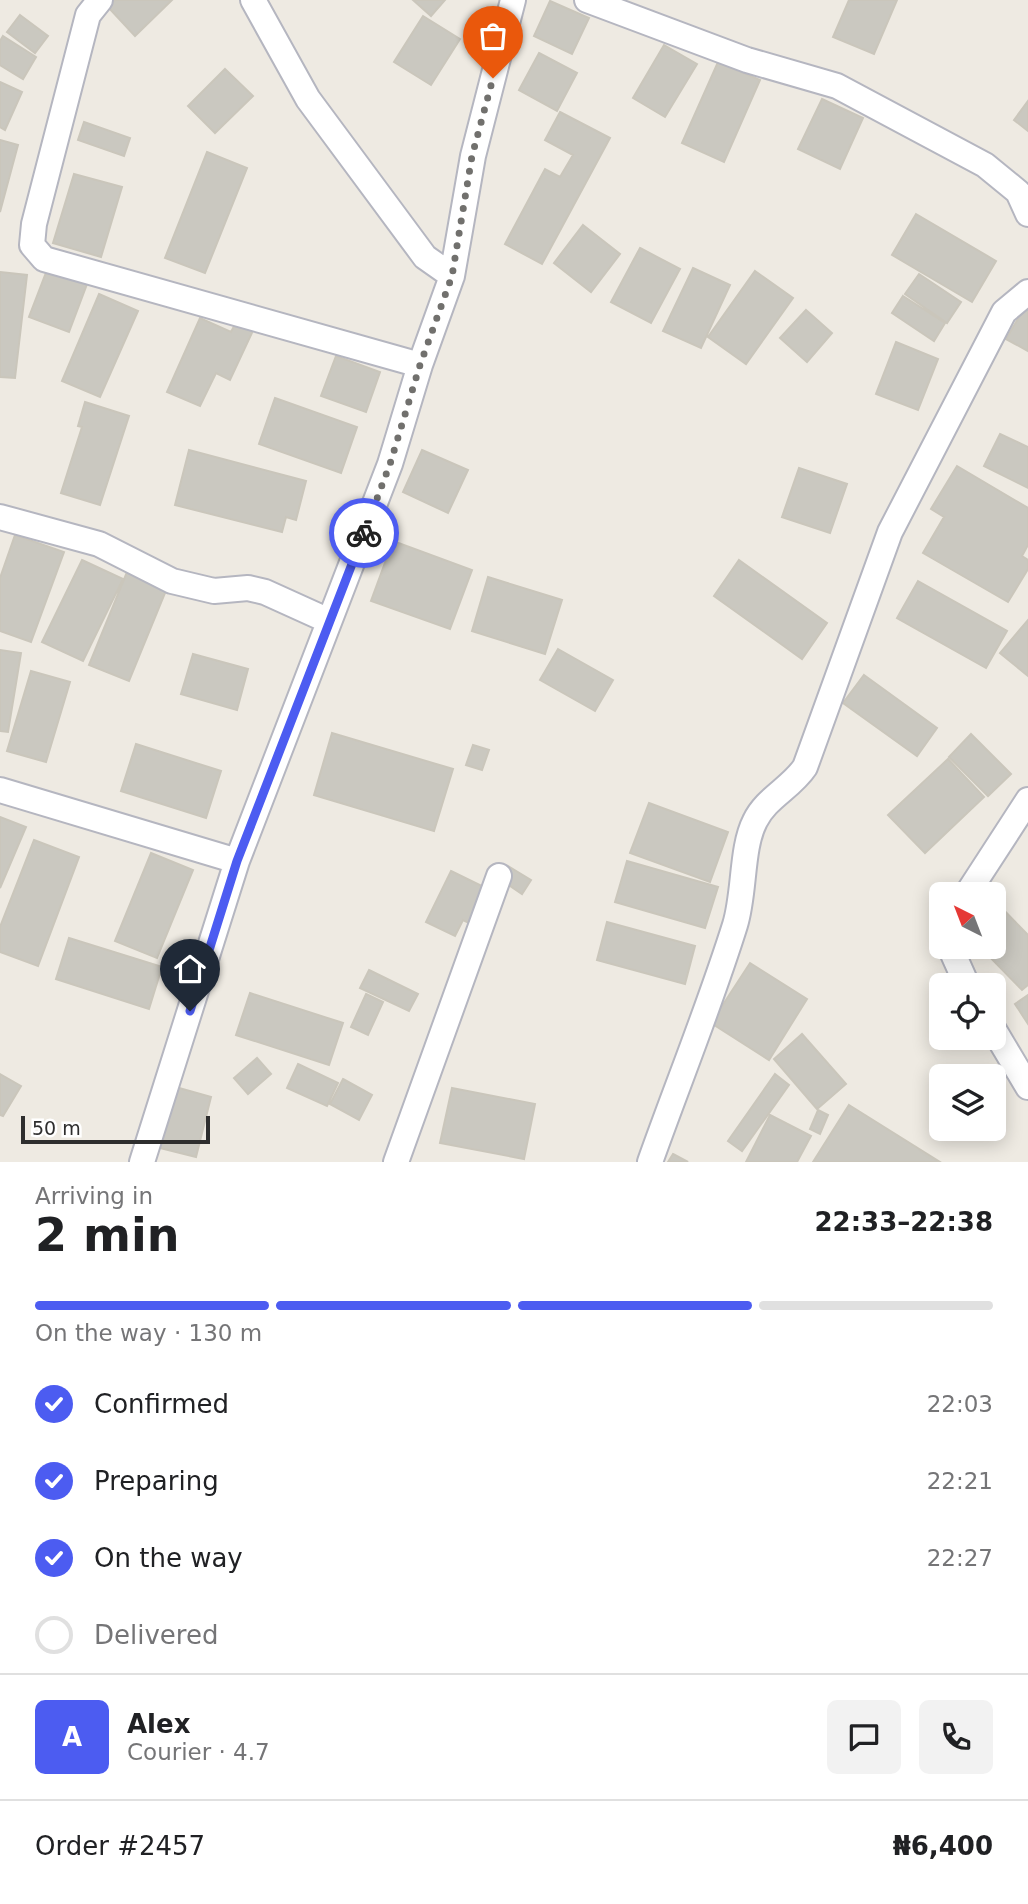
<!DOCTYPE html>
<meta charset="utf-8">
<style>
body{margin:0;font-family:"DejaVu Sans",sans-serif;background:#f2f2f2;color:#202124;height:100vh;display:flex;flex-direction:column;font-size:26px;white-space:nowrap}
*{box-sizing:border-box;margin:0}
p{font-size:23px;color:#757577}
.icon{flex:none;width:38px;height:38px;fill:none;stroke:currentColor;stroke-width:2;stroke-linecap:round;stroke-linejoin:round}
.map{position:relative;height:1162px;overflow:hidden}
.details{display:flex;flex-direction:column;background:#fff;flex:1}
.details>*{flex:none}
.needle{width:46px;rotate:318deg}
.controls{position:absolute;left:929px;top:882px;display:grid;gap:14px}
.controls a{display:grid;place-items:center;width:77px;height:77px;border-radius:10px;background:#fff;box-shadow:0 4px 18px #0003;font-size:35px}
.scale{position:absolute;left:21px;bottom:18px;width:189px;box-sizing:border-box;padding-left:7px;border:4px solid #2e2e2e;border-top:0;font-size:19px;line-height:24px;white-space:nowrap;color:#2e2e2e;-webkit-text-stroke:5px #fff;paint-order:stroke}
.pin{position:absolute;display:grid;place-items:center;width:60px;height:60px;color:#fff;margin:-72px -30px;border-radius:50% 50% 50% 0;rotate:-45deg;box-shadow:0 0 7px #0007}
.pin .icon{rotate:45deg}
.courier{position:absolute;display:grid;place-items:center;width:70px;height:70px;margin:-35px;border:5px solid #4c5cf1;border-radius:50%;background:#fff;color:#222;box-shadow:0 2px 9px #0007}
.summary em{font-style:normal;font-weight:700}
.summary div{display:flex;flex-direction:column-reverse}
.summary{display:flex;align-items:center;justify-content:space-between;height:119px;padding:0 35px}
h1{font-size:46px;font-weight:700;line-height:52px}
.bar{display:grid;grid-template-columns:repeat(4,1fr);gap:10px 7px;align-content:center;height:84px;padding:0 35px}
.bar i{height:9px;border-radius:5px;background:#e0e0e0}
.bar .on{background:#4c5cf1}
.bar p{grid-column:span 4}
.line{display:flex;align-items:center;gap:18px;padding:0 35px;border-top:2px solid #e0e0e0}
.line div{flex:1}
.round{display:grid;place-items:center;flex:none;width:74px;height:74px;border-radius:10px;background:#f2f2f2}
ol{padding:0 35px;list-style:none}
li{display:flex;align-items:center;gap:21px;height:77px}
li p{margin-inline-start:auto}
li .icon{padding:7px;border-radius:50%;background:#4c5cf1;color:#fff;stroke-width:4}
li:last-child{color:#757577}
li i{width:38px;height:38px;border:4px solid #e0e0e0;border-radius:50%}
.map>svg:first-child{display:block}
</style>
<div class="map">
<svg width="1028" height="1162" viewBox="0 0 1028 1162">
<rect width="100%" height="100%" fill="#eeeae2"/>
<path fill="#cac8c0" stroke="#cac6bb" stroke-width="2" d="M115,0H172L135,36L108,7Z
M413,0H445L431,16Z
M849,0H897L874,54L833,37Z
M550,1L589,18L572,54L534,36Z
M20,15L48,36L35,53L7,32Z
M423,16L460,39L431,85L394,62Z
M3,36L36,57L23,79L0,65V41Z
M664,45L697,64L665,117L633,98Z
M539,53L577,73L557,111L519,90Z
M718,62L760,80L724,162L682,143Z
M225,69L253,96L215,133L188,106Z
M0,82L22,92L5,130L0,127Z
M822,99L863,118L840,169L798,149Z
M1028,101V131L1014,120Z
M560,112L610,138L542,264L505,244L545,169L560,177L573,155L545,140Z
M84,122L130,138L124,156L78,140Z
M0,140L18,145L0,212Z
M207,152L247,168L205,273L165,258Z
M74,174L122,187L101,257L53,243Z
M916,214L996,261L972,302L892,255Z
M583,225L620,254L591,292L554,263Z
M640,248L680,269L651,323L611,302Z
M693,268L730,285L701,348L663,331Z
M47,270L87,284L69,332L29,317Z
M755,271L793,298L746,364L708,337Z
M0,272L27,275L15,378L0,377Z
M919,274L961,302L947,323L905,294Z
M99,294L138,311L100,397L62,381Z
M903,296L945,323L934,341L892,313Z
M1028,302V351L1006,339Z
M806,310L832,333L807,362L780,338Z
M240,315L257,322L230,380L216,373L200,406L167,392L200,318L231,332Z
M896,342L938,359L918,410L876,394Z
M336,356L380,372L366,412L321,396Z
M275,398L357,427L341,473L259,444Z
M85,402L129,416L100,505L61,493L82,427L78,426Z
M1000,434L1028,447V488L984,466Z
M189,450L306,481L296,520L286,517L282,532L175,505Z
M422,450L468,470L448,513L403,492Z
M957,466L1028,508V545L1022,556L1028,560V569L1008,602L923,553L944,517L931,509Z
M799,468L847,484L830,533L782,517Z
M15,535L64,552L31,642L0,631V578Z
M393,541L472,570L450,629L371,601Z
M82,560L123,579L83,661L42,642Z
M739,560L827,623L802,659L714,596Z
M127,572L167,588L129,681L89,665Z
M488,577L562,600L545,654L472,631Z
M918,581L1007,631L986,668L897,618Z
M1028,620V676L1000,653Z
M558,649L613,680L595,711L540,680Z
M0,650L21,653L8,732L0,731Z
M193,654L248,669L237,710L181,694Z
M31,671L70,682L46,762L7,751Z
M864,675L937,728L917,756L843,703Z
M332,733L453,769L434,831L314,795Z
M971,734L1011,774L988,796L949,757Z
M136,744L221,771L206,818L121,791Z
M473,745L489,750L482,770L466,765Z
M948,759L984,797L925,853L888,815Z
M649,803L728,832L710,882L630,853Z
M0,817L26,827L0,888Z
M34,840L79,857L38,966L0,952V927Z
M151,853L193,870L157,958L115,941Z
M627,861L718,887L705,928L615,902Z
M508,866L531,880L522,894L500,879Z
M451,871L492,891L475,926L463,920L455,936L426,922Z
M994,900L1028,935V985L1022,990L980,947H994Z
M607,922L695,946L685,984L597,960Z
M69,938L162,967L149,1009L56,979Z
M750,963L807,999L769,1060L711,1023Z
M369,970L418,994L409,1011L360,988Z
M250,993L343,1023L329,1065L236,1035Z
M366,994L383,1002L368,1035L351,1027Z
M1028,995V1024L1015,1004Z
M802,1034L846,1084L817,1109L774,1059Z
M257,1058L271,1074L248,1094L234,1078Z
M298,1064L338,1083L327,1106L287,1088Z
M0,1074L21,1086L3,1116L0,1115Z
M775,1074L789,1085L742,1151L728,1141Z
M343,1079L372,1095L359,1120L330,1104Z
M172,1086L211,1097L196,1157L156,1147Z
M452,1088L535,1104L524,1159L440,1143Z
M849,1105L940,1162H813Z
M818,1110L828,1115L820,1134L810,1129Z
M770,1115L811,1136L797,1162H746Z
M673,1154L688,1162H668Z"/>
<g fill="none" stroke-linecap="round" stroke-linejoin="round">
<defs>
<path id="minor" d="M100,0L88,15L34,224L32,245L44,259L420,365
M253,0L308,99L425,257L452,276
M587,0L747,60L837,86L985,165L1018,192L1028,214
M0,517L99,544L172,581L214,591L248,588L265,592L329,621
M0,790L237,861
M967,894L1028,800
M950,947L967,985
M994,1030L1028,1087
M142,1162L237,861L390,464L420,365L452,276L473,156L513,0
M396,1162L499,876
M650,1162C678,1083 710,1005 735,925C745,893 741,848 755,821C766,798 791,788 805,767L890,532L1004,312L1028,292"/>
</defs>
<use href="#minor" stroke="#b5b6c0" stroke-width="28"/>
<use href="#minor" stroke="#fff" stroke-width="24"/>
</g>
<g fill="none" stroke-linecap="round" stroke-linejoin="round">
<path stroke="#71706d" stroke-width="7" stroke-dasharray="0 12.6" d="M364,533L390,464L420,365L452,276L472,156L493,78"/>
<path stroke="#4c5cf1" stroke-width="9" d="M190,1011L237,861L364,533"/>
</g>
</svg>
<div class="controls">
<a><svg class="needle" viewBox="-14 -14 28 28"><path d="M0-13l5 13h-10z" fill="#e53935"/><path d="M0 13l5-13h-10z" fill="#757577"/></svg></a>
<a><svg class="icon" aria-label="locate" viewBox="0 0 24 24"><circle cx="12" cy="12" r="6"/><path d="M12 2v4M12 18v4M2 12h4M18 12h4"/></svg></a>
<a><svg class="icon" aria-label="layers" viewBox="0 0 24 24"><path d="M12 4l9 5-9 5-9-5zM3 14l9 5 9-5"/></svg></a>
</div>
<div class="scale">50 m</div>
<div class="pin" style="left:493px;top:78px;background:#ea580c"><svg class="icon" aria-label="bag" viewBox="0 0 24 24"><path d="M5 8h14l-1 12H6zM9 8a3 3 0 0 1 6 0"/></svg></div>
<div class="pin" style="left:190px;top:1011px;background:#1f2937"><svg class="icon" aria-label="home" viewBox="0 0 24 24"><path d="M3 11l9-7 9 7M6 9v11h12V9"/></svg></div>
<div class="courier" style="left:364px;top:533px"><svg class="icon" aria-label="bike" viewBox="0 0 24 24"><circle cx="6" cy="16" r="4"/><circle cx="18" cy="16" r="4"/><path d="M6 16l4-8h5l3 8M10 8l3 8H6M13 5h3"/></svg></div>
</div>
<section class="details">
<div class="summary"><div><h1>2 min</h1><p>Arriving in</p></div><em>22:33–22:38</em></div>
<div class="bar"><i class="on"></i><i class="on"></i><i class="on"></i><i></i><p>On the way · 130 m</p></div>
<ol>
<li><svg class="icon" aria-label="check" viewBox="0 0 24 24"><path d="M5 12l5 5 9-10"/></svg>Confirmed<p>22:03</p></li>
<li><svg class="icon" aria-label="check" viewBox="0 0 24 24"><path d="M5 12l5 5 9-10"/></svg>Preparing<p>22:21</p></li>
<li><svg class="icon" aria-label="check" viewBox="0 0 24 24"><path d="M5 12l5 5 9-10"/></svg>On the way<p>22:27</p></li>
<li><i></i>Delivered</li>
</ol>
<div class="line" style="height:126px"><b class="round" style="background:#4c5cf1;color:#fff">A</b><div><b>Alex</b><p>Courier · 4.7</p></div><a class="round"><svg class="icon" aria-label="chat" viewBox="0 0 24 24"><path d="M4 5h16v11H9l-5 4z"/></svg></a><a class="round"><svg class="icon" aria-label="phone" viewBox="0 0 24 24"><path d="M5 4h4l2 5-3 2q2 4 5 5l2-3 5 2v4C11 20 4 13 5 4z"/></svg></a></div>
<div class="line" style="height:91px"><div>Order #2457</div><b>₦6,400</b></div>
</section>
